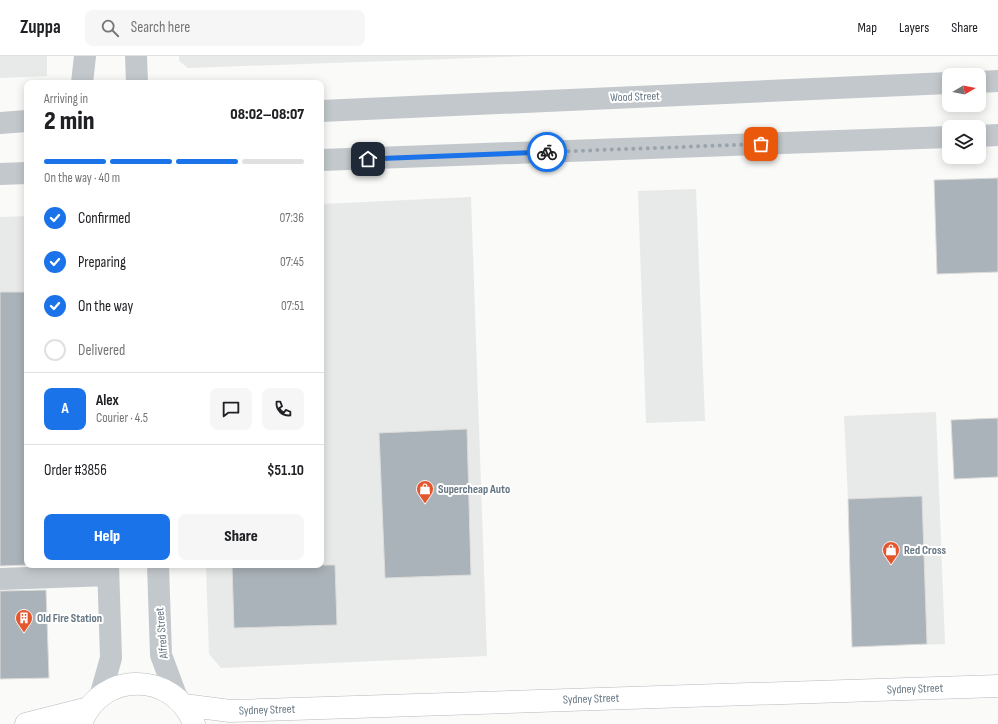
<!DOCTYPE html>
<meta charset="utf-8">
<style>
body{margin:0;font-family:"Sofia Sans Condensed",sans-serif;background:#f6f6f6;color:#202124;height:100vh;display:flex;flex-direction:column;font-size:15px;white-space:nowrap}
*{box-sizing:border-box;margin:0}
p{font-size:13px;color:#757577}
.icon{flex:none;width:22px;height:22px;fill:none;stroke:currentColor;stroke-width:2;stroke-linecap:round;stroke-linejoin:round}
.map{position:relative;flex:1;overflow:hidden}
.sheet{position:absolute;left:24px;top:24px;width:300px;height:488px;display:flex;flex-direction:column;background:#fff;border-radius:8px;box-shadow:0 2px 10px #0003}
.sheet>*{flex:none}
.needle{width:26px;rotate:80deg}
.fabs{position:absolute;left:942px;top:12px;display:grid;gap:8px}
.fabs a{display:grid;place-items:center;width:44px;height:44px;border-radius:8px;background:#fff;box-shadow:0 2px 10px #0003;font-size:20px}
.pin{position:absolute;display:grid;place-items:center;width:34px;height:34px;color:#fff;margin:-17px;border-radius:8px;box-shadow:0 2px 6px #0006}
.courier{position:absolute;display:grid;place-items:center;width:40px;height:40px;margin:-20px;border:3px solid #1a73e8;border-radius:50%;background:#fff;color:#222;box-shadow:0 1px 5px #0007}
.headline em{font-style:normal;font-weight:800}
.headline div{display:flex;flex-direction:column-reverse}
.headline{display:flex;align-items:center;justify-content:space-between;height:68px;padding:0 20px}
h1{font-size:26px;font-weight:800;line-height:30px}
.bar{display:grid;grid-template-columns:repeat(4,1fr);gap:6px 4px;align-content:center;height:48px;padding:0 20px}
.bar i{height:5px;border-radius:3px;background:#e0e0e0}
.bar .on{background:#1a73e8}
.bar p{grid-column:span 4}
.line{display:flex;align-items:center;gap:10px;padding:0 20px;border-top:1px solid #e0e0e0}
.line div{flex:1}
.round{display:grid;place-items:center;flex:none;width:42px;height:42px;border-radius:8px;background:#f6f6f6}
ol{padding:0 20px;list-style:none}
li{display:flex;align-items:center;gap:12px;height:44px}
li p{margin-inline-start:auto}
li .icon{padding:4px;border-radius:50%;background:#1a73e8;color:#fff;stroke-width:4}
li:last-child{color:#757577}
li i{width:22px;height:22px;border:2px solid #e0e0e0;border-radius:50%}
.cta{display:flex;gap:8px;margin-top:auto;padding:8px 20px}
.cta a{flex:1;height:46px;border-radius:8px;background:#1a73e8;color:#fff;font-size:16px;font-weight:800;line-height:46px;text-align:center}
.cta a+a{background:#f6f6f6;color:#202124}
header{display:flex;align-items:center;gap:24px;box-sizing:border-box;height:56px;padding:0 20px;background:#fff;border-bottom:1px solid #e0e0e0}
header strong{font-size:19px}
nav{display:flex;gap:22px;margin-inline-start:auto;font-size:14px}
.search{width:280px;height:36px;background:#f6f6f6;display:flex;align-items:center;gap:10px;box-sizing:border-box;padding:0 14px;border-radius:8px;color:#757577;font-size:15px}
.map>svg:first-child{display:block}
</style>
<header>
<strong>Zuppa</strong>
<div class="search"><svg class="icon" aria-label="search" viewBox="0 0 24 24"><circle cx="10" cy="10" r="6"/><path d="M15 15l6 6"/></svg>Search here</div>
<nav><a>Map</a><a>Layers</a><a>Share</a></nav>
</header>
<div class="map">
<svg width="998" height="668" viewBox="0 0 998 668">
<rect width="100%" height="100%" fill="#fafaf8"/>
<path fill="#e8e9e9" d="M0,0H47V20L0,22Z
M179,0H529L188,12L179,5Z
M696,133L705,365L646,367L638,135Z
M471,141L487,600L221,612L209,598L206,509H321V148Z
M27,160V506L0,507V161Z
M936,356L945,588L852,591L848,443L844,360Z"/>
<path fill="#aab3b9" stroke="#dcdcda" d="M998,122V216L937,218L934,124Z
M0,236H27V509L0,510Z
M998,362V421L954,423L951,364Z
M467,373L471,519L385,522L379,377Z
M922,440L927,588L852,591L848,443Z
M232,509H335L337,569L234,572Z
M46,534L49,622L0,623V535Z"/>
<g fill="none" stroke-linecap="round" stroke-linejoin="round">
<defs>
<path id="major" d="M184,649L230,655L998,630
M26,668L89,652
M81,668C100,614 175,615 194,668"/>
</defs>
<use href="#major" stroke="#b5babe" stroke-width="23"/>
<path stroke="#c3c8cc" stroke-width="22" d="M136,0L137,27
M979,26L998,25
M82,27L85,0
M321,55L949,27
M0,67L27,65
M979,80L998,79
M321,104L949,81
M0,118L27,117
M158,509L161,599L177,642
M0,523L108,519
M100,641L111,602L108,509"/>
<use href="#major" stroke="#fff" stroke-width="22"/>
</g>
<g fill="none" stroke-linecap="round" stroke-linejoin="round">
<path stroke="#99a4ac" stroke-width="4" stroke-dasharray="0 7.2" d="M547,96L761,88"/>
<path stroke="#1a73e8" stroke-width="5" d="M368,103L547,96"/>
</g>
<defs>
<symbol id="shop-pin" viewBox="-11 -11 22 30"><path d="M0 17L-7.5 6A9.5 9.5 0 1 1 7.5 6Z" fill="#e4572e" stroke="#fff"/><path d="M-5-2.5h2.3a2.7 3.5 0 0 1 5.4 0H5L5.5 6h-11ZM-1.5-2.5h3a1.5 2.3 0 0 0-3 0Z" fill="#fff"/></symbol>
<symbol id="building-pin" viewBox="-11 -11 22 30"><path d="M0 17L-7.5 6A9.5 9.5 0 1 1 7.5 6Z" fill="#e4572e" stroke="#fff"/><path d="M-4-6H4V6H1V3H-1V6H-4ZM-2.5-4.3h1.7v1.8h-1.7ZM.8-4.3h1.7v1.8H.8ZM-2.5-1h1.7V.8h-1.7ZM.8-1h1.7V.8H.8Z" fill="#fff"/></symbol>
</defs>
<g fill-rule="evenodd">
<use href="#shop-pin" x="415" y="423" width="20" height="27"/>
<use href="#shop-pin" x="881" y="484" width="20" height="27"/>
<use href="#building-pin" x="14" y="552" width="20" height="27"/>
</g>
<g text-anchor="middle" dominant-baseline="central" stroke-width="4" stroke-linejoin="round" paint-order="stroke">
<g font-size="12" fill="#657683" stroke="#fff">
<text transform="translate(635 41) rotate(-2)">Wood Street</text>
<text transform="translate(162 577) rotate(-95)">Alfred Street</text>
<text transform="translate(915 633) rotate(-2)">Sydney Street</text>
<text transform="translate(591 643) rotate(-2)">Sydney Street</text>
<text transform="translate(267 654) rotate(-2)">Sydney Street</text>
</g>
<g font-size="12" font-weight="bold" fill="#657683" stroke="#fff" text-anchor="start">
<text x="438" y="433">Supercheap Auto</text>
<text x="904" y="494">Red Cross</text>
<text x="37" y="562">Old Fire Station</text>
</g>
</g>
</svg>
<div class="fabs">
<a><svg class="needle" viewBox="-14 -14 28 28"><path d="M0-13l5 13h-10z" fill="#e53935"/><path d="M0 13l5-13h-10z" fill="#757577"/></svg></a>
<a><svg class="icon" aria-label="layers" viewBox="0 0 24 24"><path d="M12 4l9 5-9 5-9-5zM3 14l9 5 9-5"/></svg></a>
</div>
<div class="pin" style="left:761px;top:88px;background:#ea580c"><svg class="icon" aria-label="bag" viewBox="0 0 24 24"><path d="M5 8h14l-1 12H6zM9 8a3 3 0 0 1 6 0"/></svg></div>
<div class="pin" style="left:368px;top:103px;background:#1f2937"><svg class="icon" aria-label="home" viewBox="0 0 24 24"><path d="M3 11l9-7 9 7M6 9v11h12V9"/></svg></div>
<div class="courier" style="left:547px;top:96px"><svg class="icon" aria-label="bike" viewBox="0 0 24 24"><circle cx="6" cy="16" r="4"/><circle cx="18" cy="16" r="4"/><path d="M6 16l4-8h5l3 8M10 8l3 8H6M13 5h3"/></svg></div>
<section class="sheet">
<div class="headline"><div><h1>2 min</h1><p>Arriving in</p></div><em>08:02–08:07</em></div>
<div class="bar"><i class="on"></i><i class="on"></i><i class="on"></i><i></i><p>On the way · 40 m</p></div>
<ol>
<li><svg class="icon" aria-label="check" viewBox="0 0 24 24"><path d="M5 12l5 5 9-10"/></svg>Confirmed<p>07:36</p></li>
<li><svg class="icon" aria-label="check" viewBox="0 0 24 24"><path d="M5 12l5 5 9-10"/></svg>Preparing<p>07:45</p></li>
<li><svg class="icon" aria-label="check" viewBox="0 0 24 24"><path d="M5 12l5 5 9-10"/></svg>On the way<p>07:51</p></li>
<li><i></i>Delivered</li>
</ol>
<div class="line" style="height:72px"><b class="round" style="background:#1a73e8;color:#fff">A</b><div><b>Alex</b><p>Courier · 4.5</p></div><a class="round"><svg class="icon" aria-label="chat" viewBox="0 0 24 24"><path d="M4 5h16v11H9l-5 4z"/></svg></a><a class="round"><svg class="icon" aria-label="phone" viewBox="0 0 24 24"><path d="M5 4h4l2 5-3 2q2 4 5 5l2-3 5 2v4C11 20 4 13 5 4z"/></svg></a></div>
<div class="line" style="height:52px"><div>Order #3856</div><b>$51.10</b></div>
<div class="cta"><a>Help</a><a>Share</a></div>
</section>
</div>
